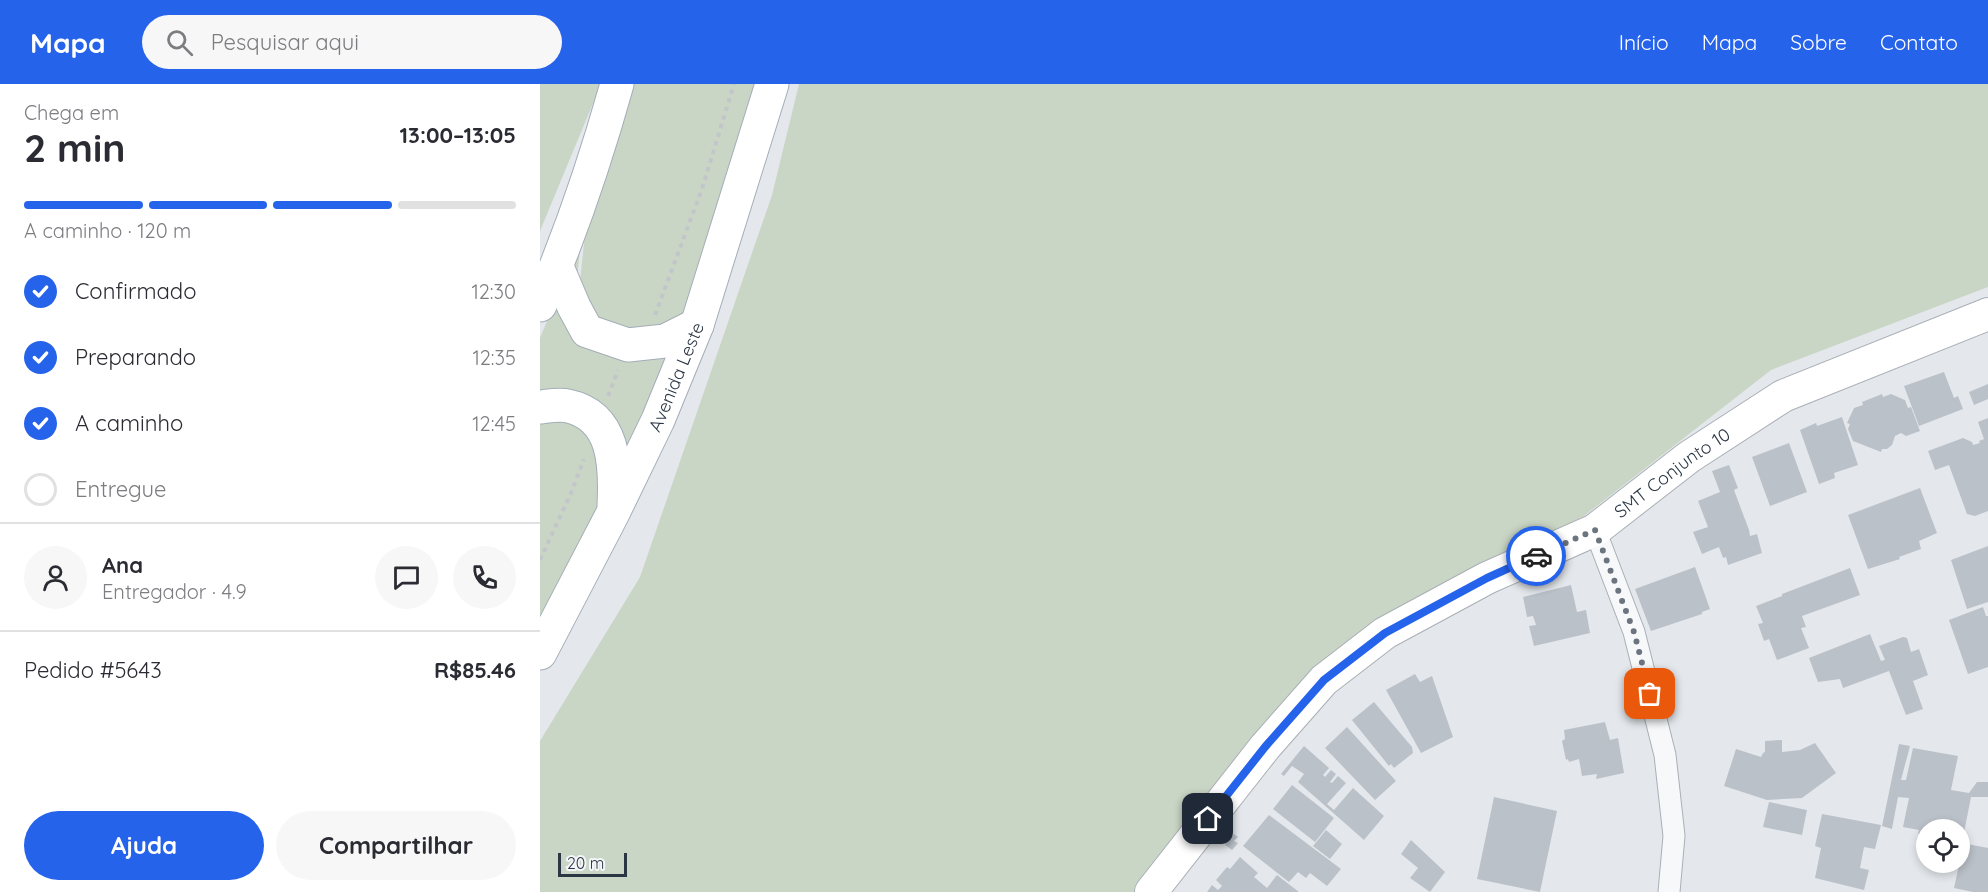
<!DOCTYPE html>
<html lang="pt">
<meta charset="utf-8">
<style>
body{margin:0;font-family:Quicksand,sans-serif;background:#f7f7f7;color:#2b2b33;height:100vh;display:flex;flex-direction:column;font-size:22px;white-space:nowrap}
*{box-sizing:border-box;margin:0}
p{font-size:20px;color:#7c7c81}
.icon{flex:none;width:33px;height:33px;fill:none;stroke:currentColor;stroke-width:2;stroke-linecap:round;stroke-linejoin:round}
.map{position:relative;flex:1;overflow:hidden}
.side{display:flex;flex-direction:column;background:#fff;width:540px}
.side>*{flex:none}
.fabs{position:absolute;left:1376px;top:735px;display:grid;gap:12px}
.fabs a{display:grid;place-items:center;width:54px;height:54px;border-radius:50%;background:#fff;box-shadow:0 3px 9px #0003;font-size:30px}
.scale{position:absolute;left:18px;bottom:15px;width:69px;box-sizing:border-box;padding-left:6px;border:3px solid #2b3644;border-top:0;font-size:16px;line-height:21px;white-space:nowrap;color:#2b3644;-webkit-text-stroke:4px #f4f6f9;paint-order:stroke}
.pin{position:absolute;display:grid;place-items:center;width:51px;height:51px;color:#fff;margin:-26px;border-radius:12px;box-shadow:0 3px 9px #0006}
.courier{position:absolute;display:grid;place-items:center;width:60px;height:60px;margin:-30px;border:4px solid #2563eb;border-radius:50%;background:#fff;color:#222;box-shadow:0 2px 8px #0007}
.head em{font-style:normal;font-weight:700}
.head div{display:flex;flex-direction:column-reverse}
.head{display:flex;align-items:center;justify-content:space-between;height:102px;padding:0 24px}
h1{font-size:39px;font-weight:700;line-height:45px}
.bar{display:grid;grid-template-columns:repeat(4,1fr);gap:9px 6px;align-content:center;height:72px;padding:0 24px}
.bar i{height:8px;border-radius:4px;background:#e1e1e2}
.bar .on{background:#2563eb}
.bar p{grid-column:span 4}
.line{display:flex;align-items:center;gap:15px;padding:0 24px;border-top:2px solid #e1e1e2}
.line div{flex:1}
.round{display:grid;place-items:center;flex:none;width:63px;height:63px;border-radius:32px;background:#f7f7f7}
ol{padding:0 24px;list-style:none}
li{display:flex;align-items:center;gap:18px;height:66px}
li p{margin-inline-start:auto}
li .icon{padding:6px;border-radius:50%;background:#2563eb;color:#fff;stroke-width:4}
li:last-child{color:#7c7c81}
li i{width:33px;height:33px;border:3px solid #e1e1e2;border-radius:50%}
.action{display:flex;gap:12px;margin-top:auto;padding:12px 24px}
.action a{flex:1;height:69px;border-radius:36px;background:#2563eb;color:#fff;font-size:24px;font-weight:700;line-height:69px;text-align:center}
.action a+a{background:#f7f7f7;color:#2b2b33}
header{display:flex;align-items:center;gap:36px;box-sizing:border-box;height:84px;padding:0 30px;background:#2563eb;color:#fff}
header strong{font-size:28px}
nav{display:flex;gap:33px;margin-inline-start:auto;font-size:21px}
.search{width:420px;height:54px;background:#f7f7f7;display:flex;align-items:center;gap:15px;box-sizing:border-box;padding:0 21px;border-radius:33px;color:#7c7c81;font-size:22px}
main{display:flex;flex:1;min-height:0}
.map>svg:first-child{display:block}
</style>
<header>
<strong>Mapa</strong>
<div class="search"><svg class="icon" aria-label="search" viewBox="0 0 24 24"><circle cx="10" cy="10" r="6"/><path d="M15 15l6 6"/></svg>Pesquisar aqui</div>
<nav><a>Início</a><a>Mapa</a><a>Sobre</a><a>Contato</a></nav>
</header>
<main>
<section class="side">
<div class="head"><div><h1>2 min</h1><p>Chega em</p></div><em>13:00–13:05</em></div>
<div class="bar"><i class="on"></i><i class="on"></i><i class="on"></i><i></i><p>A caminho · 120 m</p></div>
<ol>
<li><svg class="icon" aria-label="check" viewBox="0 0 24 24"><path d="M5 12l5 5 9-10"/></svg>Confirmado<p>12:30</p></li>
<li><svg class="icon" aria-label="check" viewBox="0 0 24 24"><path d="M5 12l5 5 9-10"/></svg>Preparando<p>12:35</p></li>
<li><svg class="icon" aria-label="check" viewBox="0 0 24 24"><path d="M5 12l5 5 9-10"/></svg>A caminho<p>12:45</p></li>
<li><i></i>Entregue</li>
</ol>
<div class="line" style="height:108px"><a class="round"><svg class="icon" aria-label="person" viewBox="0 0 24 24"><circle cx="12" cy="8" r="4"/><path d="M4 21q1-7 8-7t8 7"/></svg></a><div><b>Ana</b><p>Entregador · 4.9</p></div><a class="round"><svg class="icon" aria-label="chat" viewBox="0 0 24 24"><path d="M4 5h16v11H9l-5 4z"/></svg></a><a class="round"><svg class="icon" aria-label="phone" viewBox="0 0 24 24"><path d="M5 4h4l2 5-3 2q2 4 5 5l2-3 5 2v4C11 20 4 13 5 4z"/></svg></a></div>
<div class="line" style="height:78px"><div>Pedido #5643</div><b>R$85.46</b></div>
<div class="action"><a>Ajuda</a><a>Compartilhar</a></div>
</section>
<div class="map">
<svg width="1448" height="808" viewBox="0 0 1448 808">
<rect width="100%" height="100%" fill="#e4e8ec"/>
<path fill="#cad6c5" d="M0,0H61L0,147Z
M83,0H215L153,216L126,264L52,245L39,207L45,150Z
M259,0H1448V203L1231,286L1044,432L842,535L608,808H0V657L100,493L232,111Z
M41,155L36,207L50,247L143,256L85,391L78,355L0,328V254Z
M43,329L83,387L0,541V330Z"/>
<path fill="#bbc1c9" d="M1404,288L1414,314L1418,312L1423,325L1379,342L1364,302Z
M1448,300V315L1434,321L1429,308Z
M1342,310L1343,313L1351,310L1365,316L1368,324L1371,323L1380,347L1366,352L1361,349L1355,352L1352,361L1347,365H1342L1341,368L1313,357L1308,345L1310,340L1307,339L1314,324L1323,321L1322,318Z
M1302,333L1318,381L1294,389L1295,394L1279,400L1260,346L1276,339L1277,342Z
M1448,334V427L1435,432L1427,430L1409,381L1395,386L1388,367L1423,354L1432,358L1433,361L1440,359L1439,357L1444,355L1438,338Z
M1249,359L1267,408L1230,422L1212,373Z
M1189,381L1198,404L1194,406L1209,446L1210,452L1217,450L1222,469L1188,481L1186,473L1183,474L1179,463L1162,470L1153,448L1168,443L1158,417L1180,408L1172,387Z
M1380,404L1397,449L1379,457L1381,465L1359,473L1360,475L1328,485L1308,431Z
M1448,462V518L1427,525L1411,476Z
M1155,483L1170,525L1162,528V530L1111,547L1095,505Z
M1310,484L1320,511L1262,532L1266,543L1261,544L1269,564L1237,576L1229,555L1224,557L1218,540L1223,539L1216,522L1242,512V510Z
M1031,501L1037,528L1046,526L1050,549L994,562L989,542L996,541L993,532L987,533L983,513Z
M1443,523L1446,532H1448V583L1428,590L1409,536Z
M1330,550L1341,577L1345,576L1339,562L1363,553L1367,554L1371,568L1379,565L1388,591L1373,597L1383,625L1366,631L1349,587L1303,604L1300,595L1278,598L1269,574Z
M875,590L880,598L892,592L913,653L881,669L846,606Z
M834,618L872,663L873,669L854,684L851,680L849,682L812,636Z
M1065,638L1070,656L1078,654L1084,689L1056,695L1057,690L1042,692L1039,675L1029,678L1028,675L1026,676L1022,657L1025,655L1024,646Z
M807,643L856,697L835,716L785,664Z
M1242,656V668L1260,666L1275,659L1296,689L1262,714L1227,716L1184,702L1196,665L1221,673L1223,669L1225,668V657Z
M1359,660L1370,662L1361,696H1366L1373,664L1418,672L1411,706L1429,709L1437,698H1448V713H1431L1422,759L1448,764V808H1433L1414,804L1419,781H1421L1423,771H1419V746H1386V752L1378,750L1379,746L1363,743L1369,714L1358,713L1352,745L1342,742Z
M764,662L789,684L783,691L785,693L791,686L796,690L790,698L792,699L798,692L806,699L787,720L794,726L813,704L844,732L824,756L758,698L764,690L752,682L744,692L741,690Z
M752,701L794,734L775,758L733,725Z
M954,713L1017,727L1000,808L937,795Z
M1229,718L1267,726L1262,751L1223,743Z
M1282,730L1341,741L1335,765L1324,763L1320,784L1329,786L1324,806L1275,794L1281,764L1275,762Z
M729,731L801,785L787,802L770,789L766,794L758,788L749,798L703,762Z
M786,746L802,760L790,775L773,762Z
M694,750L698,753L694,757L698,759L692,766L685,761Z
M871,756L905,788L890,808L870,794L878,784L861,770Z
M700,773L718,789L714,793L727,804L737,791L759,808H667L672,801L678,806L682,802L676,796L687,783L690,785Z"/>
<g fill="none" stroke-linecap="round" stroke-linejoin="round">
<defs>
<path id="street" d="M1055,446L1094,548L1125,671L1134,752L1129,808"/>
<g id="secondary">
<path id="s1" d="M611,808L725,663L784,596L845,549L947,494L1055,446L1149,373L1243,312L1448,230"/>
</g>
<g id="primary">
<path d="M17,183L34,223L47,247L88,261L125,257L157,241"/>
<path d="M0,221C31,149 56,75 77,0"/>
<path d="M0,323C9,322 19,320 28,322C75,332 76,382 74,421"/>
<path id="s2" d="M0,569L73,429L118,336L157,241L232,0"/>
</g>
</defs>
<use href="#street" stroke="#a9afb6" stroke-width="23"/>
<use href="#secondary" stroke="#a9afb6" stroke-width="34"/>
<use href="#primary" stroke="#a3adb7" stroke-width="35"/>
<path stroke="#c2c6cb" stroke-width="4" stroke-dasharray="4.5 4.5" stroke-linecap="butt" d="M115,231L162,105L194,0
M68,312L78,286
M0,476L31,409L44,375"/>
<use href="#street" stroke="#f7f8fa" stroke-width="21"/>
<use href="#secondary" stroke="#fff" stroke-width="32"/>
<use href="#primary" stroke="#fff" stroke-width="33"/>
</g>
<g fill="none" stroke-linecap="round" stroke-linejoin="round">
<path stroke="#6c747f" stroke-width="6" stroke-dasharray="0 10.8" d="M996,472L1055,446L1094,548L1110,610"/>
<path stroke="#2563eb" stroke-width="8" d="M668,735L725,663L784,596L845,549L947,494L996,472"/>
</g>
<g text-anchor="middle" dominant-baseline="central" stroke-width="4.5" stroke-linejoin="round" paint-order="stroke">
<g font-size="18" fill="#2b3644" stroke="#f4f6f9">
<text stroke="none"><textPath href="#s2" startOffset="308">Avenida Leste</textPath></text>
<text stroke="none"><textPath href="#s1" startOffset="681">SMT Conjunto 10</textPath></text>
</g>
</g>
</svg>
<div class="fabs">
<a><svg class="icon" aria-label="locate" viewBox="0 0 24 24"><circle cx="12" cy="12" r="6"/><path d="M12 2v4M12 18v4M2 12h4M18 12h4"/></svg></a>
</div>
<div class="scale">20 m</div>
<div class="pin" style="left:1110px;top:610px;background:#ea580c"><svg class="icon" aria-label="bag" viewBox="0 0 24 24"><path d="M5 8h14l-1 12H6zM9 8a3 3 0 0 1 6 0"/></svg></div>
<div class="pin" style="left:668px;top:735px;background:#1f2937"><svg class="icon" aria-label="home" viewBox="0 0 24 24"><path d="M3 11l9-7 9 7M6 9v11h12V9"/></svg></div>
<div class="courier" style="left:996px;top:472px"><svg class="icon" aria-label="car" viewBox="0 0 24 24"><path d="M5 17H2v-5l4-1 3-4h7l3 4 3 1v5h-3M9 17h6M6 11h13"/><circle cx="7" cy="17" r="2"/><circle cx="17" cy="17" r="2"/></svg></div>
</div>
</main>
